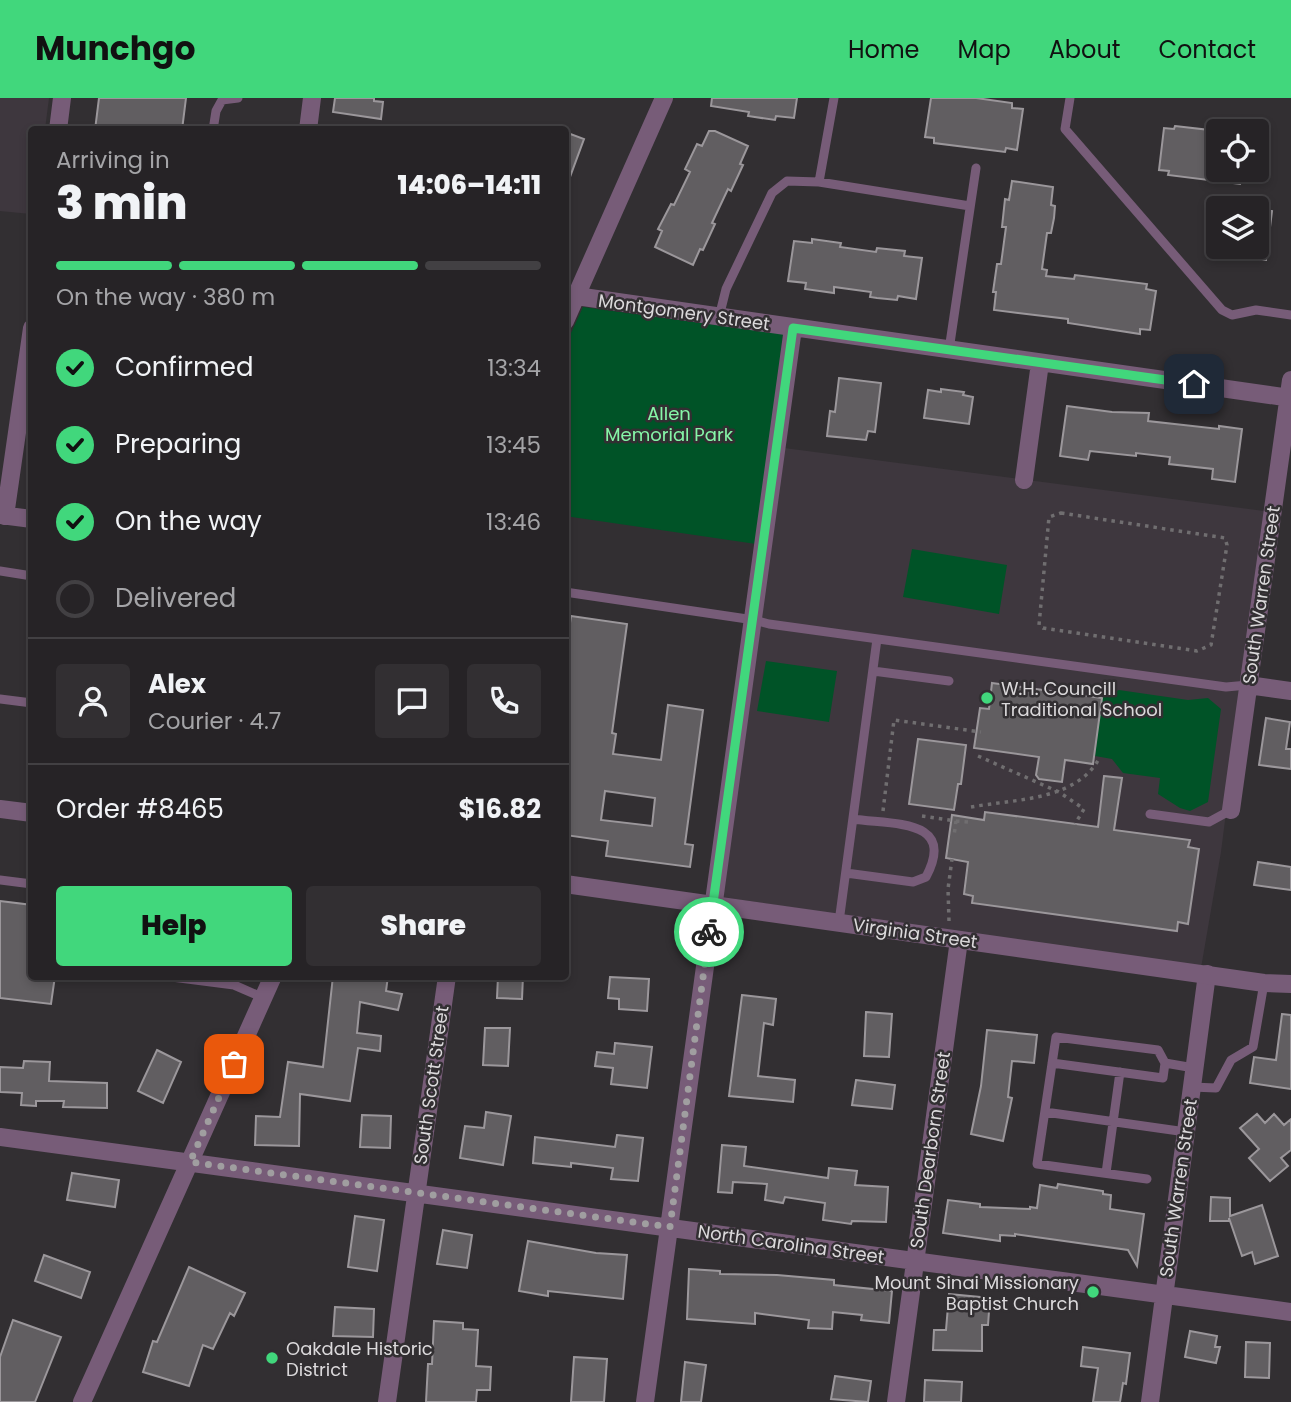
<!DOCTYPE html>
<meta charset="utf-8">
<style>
body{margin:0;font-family:Poppins,sans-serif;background:#322f32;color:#f1f3f6;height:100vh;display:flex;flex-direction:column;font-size:26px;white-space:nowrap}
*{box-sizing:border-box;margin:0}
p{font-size:23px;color:#a4a4a7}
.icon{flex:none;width:38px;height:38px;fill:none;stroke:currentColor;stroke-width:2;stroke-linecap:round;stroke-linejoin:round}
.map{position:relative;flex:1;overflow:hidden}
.details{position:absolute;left:28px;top:28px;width:541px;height:854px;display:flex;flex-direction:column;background:#262326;border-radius:7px;box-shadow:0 4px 10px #0003,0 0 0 2px #424043}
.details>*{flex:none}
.tools{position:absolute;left:1206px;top:21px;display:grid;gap:14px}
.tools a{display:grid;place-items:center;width:63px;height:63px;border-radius:7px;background:#262326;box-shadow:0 4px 10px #0003,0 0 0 2px #424043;font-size:35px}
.pin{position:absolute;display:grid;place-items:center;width:60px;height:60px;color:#fff;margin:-30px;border-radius:14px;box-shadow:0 4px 10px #0006}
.courier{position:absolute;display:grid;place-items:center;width:70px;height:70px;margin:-35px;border:5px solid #41d77c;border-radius:50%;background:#fff;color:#222;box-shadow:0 2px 9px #0007}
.overview em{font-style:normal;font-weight:800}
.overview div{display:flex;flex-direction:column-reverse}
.overview{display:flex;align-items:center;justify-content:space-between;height:119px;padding:0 28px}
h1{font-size:46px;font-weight:800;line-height:52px}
.bar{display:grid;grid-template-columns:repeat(4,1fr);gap:10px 7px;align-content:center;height:84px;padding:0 28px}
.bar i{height:9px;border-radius:5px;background:#424043}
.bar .active{background:#41d77c}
.bar p{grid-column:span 4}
.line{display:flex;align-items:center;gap:18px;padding:0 28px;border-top:2px solid #424043}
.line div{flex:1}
.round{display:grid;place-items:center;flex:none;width:74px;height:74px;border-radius:7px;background:#322f32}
ol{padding:0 28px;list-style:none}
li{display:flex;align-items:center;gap:21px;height:77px}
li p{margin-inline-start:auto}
li .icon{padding:7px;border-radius:50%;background:#41d77c;color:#111;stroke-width:4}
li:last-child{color:#a4a4a7}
li i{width:38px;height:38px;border:4px solid #424043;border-radius:50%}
.cta{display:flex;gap:14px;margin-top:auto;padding:14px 28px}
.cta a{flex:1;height:80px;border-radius:7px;background:#41d77c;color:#111;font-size:28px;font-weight:800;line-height:80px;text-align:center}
.cta a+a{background:#322f32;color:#f1f3f6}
header{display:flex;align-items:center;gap:42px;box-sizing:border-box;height:98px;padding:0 35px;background:#41d77c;color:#111}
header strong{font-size:33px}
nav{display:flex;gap:38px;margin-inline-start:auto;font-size:24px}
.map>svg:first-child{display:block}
</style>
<header>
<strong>Munchgo</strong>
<nav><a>Home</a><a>Map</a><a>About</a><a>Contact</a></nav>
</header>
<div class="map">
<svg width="1291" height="1304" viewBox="0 0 1291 1304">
<rect width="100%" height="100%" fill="#322f32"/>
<path fill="#3e373e" d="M0,0H49L45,31L32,32L31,116L0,113Z
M769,348L1264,413L1221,754L1201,870L708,797Z"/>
<path fill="#005327" d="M583,209L783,236L756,446L565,418V248Z
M912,451L1007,467L999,516L903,499Z
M766,563L837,573L829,624L757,613Z
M1119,592L1188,602L1208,600L1221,611L1208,704L1190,713L1180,710L1158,696L1160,680L1123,675L1112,661L1095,658L1102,600Z"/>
<path fill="#615e61" stroke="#9b979b" stroke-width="2" fill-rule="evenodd" d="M99,0H186L182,32H95Z
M335,0H374V3L383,4L381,21L333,14Z
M712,0H797L794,20L776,18L775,22L748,18L749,14L711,8Z
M931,0H976L1012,5V10L1023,11L1017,52L1006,50L1005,54L934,45V40L925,39Z
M1175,28L1218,33V72H1242L1240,86L1168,77L1169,73L1159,72L1164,30L1174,31Z
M709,33H715L748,48L740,66L743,67L731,93L728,91L712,125L715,126L703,152L700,151L693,167L655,149L662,133L658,131L671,106L674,107L690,74L685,71L697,46L702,48Z
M565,34L584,41L567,87L565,86Z
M1012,83L1053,89L1051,107L1055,108L1054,120L1051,135H1047L1042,171L1047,172L1046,178L1074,181L1075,177L1147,186L1146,191L1156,193L1150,232L1140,231V236L1068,225V221L994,212L996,194H993L997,166H1001L1006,129H1002L1005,101L1009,102Z
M1256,111L1272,113L1266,162H1256Z
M812,141L841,145L840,149L876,154L877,150L905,153L904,158L922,160L916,201L898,198L897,202L877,200L870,199L871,194L834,189V195L805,191L806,185L788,183L794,143L812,145Z
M839,280L881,285L875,334L868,333L866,342L827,338L830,313L835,314Z
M941,291L964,294L963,297L973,299L969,326L924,320L928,292L941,294Z
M1067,308L1112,314L1149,315L1148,323L1219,331V328L1242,331L1235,384L1212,381L1213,371L1169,366L1170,359L1136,355V358L1090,353L1088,362L1060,358Z
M571,518L627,526L612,635L616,636L613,656L661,662L668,607L703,612L685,746L693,747L690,769L606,758L608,743L565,737V524L570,525ZM605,693L655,700L652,728L601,722Z
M992,585L1102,600L1093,666L1065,662L1062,684L1039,681L1036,677L1039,659L974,650L980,610L989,611Z
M1266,620L1290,624L1286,651H1291V671L1259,667Z
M918,641L966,647L961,686H958L954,712L909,706Z
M1104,678L1122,680L1114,732L1190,742L1188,749L1199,751L1188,826L1178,824L1177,833L972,805L973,798L964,796L968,764L946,760L952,717L984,722L985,714L1098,729Z
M1258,764L1291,769V792L1254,787Z
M0,803L32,807V878H55L51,906L0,900Z
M333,878H388L386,893L402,896L398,912L360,904L357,935L381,938L380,953L358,950L350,1003L300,996L299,1048L255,1047L256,1018L280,1019L288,964L323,969Z
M498,878H523L522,901L497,900Z
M610,879L649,881L647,913L619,911V901L608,900Z
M742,897L776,901L773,927L764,925L758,978L795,982L793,1004L729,998Z
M866,914L892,916L889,959L864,958Z
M1282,916L1291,917V991L1250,985L1254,959L1276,962Z
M485,930H510L508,968L483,967Z
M987,932L1037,937L1034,965L1012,963L1008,999L1012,1000L1003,1043L971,1036L981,988Z
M615,945L652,949L647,990L611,986L613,970L595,968L597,954L614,956Z
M157,952L181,964L163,1005L138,993Z
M24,963L50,964L49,983L107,985V1010L63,1009L64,1003H36V1008L21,1007L22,995L0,994V969L23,970Z
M856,982L895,987L892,1011L852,1007Z
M486,1014L511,1018L503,1067L460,1060L465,1028L484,1030Z
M1257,1016L1265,1025L1274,1016L1284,1027L1291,1021V1052L1281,1060L1288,1068L1270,1083L1249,1060L1259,1051L1240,1030Z
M362,1017L391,1018L390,1050L360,1049Z
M617,1037L643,1040L638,1083L611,1081L613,1070L571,1065V1069L533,1065L535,1039L615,1049Z
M722,1047L746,1049L744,1068L828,1080L829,1070L857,1073L855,1087L888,1089L886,1124L852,1123L851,1126L823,1122L825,1105L785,1099L783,1105L765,1102L767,1086L733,1084L732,1095L718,1094Z
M72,1075L119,1082L115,1109L67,1102Z
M1058,1086L1103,1093V1096L1111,1097L1110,1111L1144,1116L1137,1168L1128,1152L1015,1136V1138L1000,1137V1143L943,1135L948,1102L980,1106V1109L1030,1111V1109L1037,1110L1040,1087L1057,1090Z
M1211,1099L1230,1100V1118L1262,1107L1278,1158L1255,1166L1252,1154L1242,1158L1229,1120V1123H1210Z
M355,1118L384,1122L377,1173L348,1169Z
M443,1132L472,1137L467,1170L437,1166Z
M528,1143L596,1155L627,1157L623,1201L548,1193V1198L519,1193Z
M44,1157L90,1174L81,1200L35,1183Z
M189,1169L245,1195L234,1218L230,1215L213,1251L203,1247L189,1288L143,1274L153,1243L157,1244Z
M689,1171L720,1173V1176L777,1177L834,1182V1187L892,1193L889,1225L861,1222L862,1217L833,1214L832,1231L808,1230L809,1222L755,1215V1226L687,1221Z
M949,1196L990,1200L988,1227H982V1253L933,1252L934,1232H946Z
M335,1209L374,1211L373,1239L333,1238Z
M13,1222L61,1239L35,1304H0V1259Z
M434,1223L463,1225V1231L478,1232L476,1268L491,1269L490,1292H477L476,1304H426L428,1266H432Z
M1190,1233L1217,1238L1215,1249H1220L1216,1265L1185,1259Z
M1246,1244L1270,1245L1269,1280L1245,1279Z
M1083,1249L1130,1255L1126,1286L1123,1285L1120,1304H1093L1098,1270L1081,1268Z
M574,1259L607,1261L604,1304H571Z
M685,1264L706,1267L701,1304H681Z
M835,1278L871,1283L868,1304L831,1301Z
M925,1282L962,1284L961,1304H924Z"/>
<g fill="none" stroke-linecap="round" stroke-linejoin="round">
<path stroke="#706e70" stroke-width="3.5" stroke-dasharray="3.5 5" stroke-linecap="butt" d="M1061,415L1225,440L1227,447L1211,547L1197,553L1043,530L1039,527L1049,419Z
M978,658L1059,694L1084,711L1075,726
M971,709C1015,701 1077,703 1100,659
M883,713L894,622L981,634
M922,718L956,723L954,738
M956,723L969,724
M949,823L948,791L952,761"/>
<path stroke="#775c78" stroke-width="9" d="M1070,0L1065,31L1222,212L1232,217L1256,212L1291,217
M213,32L216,13L222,2L238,0
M819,84L834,0
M719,219L726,191L772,95L787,83L819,84L970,108
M949,252L976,70
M0,473L32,478
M565,494L754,522L769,526L1226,589L1248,587
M873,573L949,583
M0,601L32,605
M1150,716L1209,724L1231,712
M846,775L913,784L926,779C957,720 892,727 853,721
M0,782L32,786
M839,824L877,541
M164,878L234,887L264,900
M1052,965L1163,980L1165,965L1158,952L1056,939L1037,1066L1147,1081
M1165,965L1194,970
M1192,989L1216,990L1231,962L1253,949L1264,885
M1045,1014L1186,1034
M1106,1075L1120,974"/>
<path stroke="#775c78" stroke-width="18" d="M58,32L62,0
M308,32L312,0
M576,198L1291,300
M565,223L664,0
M1024,382L1040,265
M0,417L32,421
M5,418L32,230
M1248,587L1291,593
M1231,712L1291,282
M0,1039L1291,1214
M82,1304L273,878
M387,1304L447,878
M645,1304L793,230
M896,1304L959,842
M1150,1304L1207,876"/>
<path stroke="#775c78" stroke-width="18" d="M0,711L32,715
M565,786L1264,885L1291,886"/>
</g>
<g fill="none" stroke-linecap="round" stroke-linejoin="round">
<path stroke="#a09ea0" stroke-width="7" stroke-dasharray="0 12.6" d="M234,966L190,1064L670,1129L709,834"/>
<path stroke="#41d77c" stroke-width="9" d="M709,834L793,230L1194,286"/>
</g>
<g fill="#41d77c" stroke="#322f32" stroke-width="2.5">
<circle cx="987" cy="600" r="7"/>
<circle cx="1093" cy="1194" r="7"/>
<circle cx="272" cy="1260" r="7"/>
</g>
<g text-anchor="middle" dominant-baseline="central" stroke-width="5" stroke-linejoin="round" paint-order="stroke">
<g font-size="18" fill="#dbd9db" stroke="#322f32">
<text transform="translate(684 214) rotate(8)">Montgomery Street</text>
<text transform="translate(1261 497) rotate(-82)">South Warren Street</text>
<text transform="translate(915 835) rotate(8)">Virginia Street</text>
<text transform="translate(431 987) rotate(-82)">South Scott Street</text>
<text transform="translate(930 1052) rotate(-82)">South Dearborn Street</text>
<text transform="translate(1178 1090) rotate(-82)">South Warren Street</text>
<text transform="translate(791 1146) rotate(8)">North Carolina Street</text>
</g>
<g font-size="18" fill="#86f6a8" stroke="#322f32">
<text x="669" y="315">Allen<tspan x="669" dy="21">Memorial Park</tspan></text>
</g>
<g font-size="18" fill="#dbd9db" stroke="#322f32" text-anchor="start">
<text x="1001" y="590">W.H. Councill<tspan x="1001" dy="21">Traditional School</tspan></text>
<text x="1079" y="1184" text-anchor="end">Mount Sinai Missionary<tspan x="1079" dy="21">Baptist Church</tspan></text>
<text x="286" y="1250">Oakdale Historic<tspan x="286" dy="21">District</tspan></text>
</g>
</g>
</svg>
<div class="tools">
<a><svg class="icon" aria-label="locate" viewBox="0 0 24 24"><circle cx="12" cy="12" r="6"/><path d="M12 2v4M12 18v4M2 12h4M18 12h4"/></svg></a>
<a><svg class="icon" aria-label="layers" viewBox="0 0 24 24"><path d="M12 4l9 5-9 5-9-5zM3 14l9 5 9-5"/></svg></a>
</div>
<div class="pin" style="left:234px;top:966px;background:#ea580c"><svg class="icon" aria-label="bag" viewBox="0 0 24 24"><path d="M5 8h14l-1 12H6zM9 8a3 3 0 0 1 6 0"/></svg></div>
<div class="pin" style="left:1194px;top:286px;background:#1f2937"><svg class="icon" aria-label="home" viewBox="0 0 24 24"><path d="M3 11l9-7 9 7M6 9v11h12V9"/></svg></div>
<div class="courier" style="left:709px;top:834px"><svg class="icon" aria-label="bike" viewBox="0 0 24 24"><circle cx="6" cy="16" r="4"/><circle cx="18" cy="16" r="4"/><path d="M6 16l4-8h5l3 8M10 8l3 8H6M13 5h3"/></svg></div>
<section class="details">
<div class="overview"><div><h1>3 min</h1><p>Arriving in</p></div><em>14:06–14:11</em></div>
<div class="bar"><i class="active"></i><i class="active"></i><i class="active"></i><i></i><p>On the way · 380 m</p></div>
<ol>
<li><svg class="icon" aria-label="check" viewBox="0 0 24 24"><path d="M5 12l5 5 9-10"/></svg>Confirmed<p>13:34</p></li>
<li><svg class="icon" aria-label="check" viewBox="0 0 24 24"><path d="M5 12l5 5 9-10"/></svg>Preparing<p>13:45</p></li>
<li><svg class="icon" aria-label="check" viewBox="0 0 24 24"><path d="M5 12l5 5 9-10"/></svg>On the way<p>13:46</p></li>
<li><i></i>Delivered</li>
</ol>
<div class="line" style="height:126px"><a class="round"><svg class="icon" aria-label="person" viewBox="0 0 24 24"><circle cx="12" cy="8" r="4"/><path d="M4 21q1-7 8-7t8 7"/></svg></a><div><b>Alex</b><p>Courier · 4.7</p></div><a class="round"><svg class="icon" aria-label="chat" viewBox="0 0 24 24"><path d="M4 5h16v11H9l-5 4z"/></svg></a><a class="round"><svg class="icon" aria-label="phone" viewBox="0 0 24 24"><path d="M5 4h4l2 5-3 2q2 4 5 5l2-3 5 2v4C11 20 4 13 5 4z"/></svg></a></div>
<div class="line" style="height:91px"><div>Order #8465</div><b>$16.82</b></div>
<div class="cta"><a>Help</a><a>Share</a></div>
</section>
</div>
